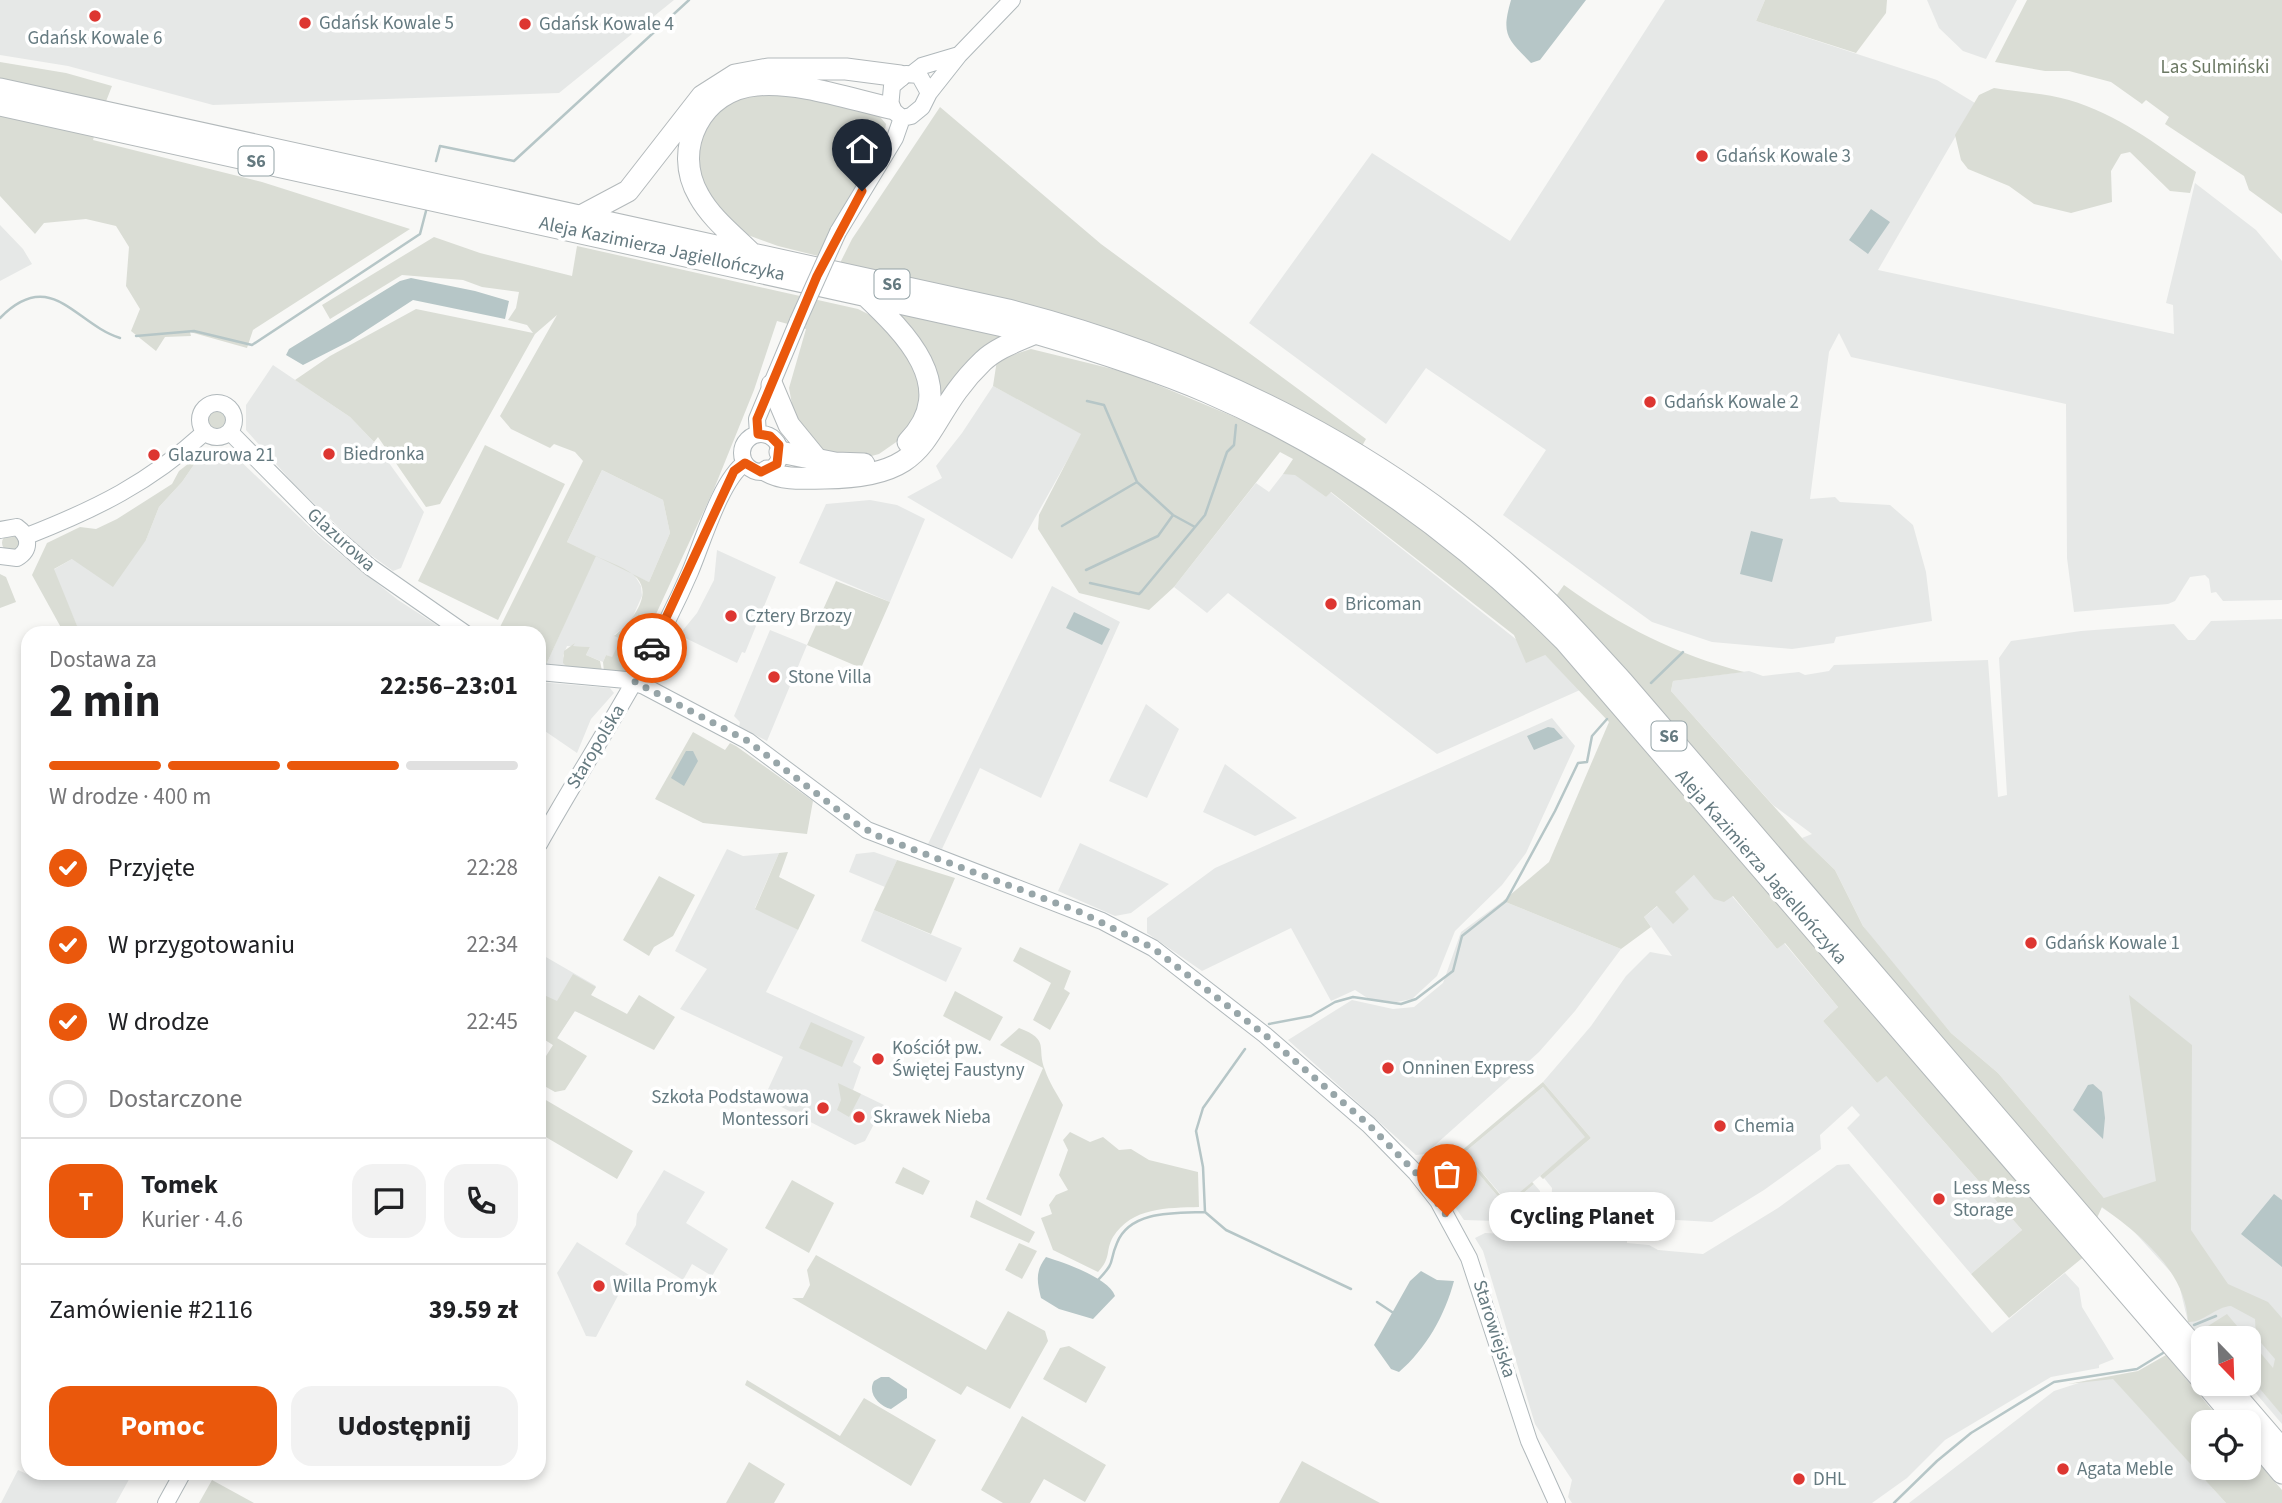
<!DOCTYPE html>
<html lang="pl">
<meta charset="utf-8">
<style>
body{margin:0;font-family:"Source Sans 3",sans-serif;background:#f2f2f2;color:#202124;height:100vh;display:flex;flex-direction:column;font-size:26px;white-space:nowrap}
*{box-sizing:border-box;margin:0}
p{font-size:23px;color:#757577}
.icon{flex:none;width:38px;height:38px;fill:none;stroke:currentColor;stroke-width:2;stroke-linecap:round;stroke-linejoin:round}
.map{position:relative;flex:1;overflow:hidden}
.side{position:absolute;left:21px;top:626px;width:525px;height:854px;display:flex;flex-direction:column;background:#fff;border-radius:21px;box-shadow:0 4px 10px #0003}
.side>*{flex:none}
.needle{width:46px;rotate:157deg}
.buttons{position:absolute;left:2191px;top:1326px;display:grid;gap:14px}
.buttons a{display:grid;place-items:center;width:70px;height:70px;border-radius:14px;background:#fff;box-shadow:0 4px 10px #0003;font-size:35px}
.pin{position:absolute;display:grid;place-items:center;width:60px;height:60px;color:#fff;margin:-72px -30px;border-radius:50% 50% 50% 0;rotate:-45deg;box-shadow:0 0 7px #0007}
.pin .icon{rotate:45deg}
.courier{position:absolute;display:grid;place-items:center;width:70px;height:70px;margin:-35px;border:5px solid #ea580c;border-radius:50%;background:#fff;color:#222;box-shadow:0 2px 9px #0007}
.bubble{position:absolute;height:49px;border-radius:21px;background:#fff;box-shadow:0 4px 10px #0003;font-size:23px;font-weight:700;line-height:49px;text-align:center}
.headline em{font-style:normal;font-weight:700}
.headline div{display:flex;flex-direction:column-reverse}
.headline{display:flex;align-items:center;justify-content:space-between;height:119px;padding:0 28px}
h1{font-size:46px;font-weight:700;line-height:52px}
.bar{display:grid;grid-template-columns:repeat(4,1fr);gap:10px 7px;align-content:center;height:84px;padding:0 28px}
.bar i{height:9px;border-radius:5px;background:#e0e0e0}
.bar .selected{background:#ea580c}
.bar p{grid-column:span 4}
.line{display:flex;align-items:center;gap:18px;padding:0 28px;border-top:2px solid #e0e0e0}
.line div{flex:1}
.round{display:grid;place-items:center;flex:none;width:74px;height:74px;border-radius:21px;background:#f2f2f2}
ol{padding:0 28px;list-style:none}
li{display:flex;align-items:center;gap:21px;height:77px}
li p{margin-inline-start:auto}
li .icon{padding:7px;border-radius:50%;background:#ea580c;color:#fff;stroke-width:4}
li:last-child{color:#757577}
li i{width:38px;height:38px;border:4px solid #e0e0e0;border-radius:50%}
.cta{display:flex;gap:14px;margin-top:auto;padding:14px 28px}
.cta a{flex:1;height:80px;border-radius:21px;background:#ea580c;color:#fff;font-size:28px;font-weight:700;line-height:80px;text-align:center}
.cta a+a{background:#f2f2f2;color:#202124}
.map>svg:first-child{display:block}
</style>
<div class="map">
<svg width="2282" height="1503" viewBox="0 0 2282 1503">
<rect width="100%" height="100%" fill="#f8f8f6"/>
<path fill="#e6e8e7" d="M0,0H674L559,93L213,105L68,66L0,55Z
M1665,0H1765L1756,21L1937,80L1975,103L1878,270L2174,334L2173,305L2166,303L2195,183L2256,230L2282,261V600L2223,601L2216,592L2211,593L2209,579L2205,575L2190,577L2175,601L2168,604L2074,612L2067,558L2066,404L1851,357L1839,333L1829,352L1810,499L1835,497L1840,502L1890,505L1913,525L1926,572L1932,621L1836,637L1834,643L1792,649L1712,642L1652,622L1503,515L1546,450L1426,368L1386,424L1249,323L1372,153L1510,241Z
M1927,0H2017L1986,59L1963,51L1939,28Z
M0,225L23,249L32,264L0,281Z
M273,365L350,417L374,442L424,512L401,568L393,571L357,545L292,482L246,430V405Z
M993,386L1082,434L1012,559L907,497L942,478L936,466L962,433Z
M202,453H232L323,540L398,600L449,633H80L53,570L72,559L146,540L159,507L182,482Z
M602,470L663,500L670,533L649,582L635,576L641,586L642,596L631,621L614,635L621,639L612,658L606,655L603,662L586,655L590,647L567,646L563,656L568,668L546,665L595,556L567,542Z
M1283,474H1295L1326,497L1330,492L1517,640L1545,655L1580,690L1437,754L1228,593L1207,613L1174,587L1256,483L1269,492Z
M870,500L897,505L925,519L890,602L799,563L826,504Z
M717,550L776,577L745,653L742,652L737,663L679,635L697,613L714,580Z
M1052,586L1120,622L1041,798L980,768L942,849L928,844Z
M2282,619V1424L2248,1384L2249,1339H2208L2197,1333L2188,1322L2178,1280L2128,1225L2101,1207L2104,1198L1998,1073L1951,1033L1874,941L1863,926L1835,870L1802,838L1812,834L1773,805L1671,691L1673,681L1749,671L1763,676L1799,672L1805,675L1829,671L1834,665L1988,660L1998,797L2007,795L1999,658L2011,641L2081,631L2174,624L2188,640H2195L2211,621Z
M770,630L807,645L767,741L739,727L740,722L734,716Z
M539,682L610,688L614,693L591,719L577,753L539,727Z
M1146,704L1179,729L1147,798L1109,781Z
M1552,718L1575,746L1526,853L1502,885L1455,931L1437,976L1412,999L1397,1002L1369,999L1355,990L1331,1001L1291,928L1202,971L1147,933V918L1215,868Z
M1225,764L1297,818L1255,836L1203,812Z
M1080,843L1169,884L1131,913L1115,916L1058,891Z
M727,849L743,856L779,853L755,908L798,930L766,992L865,1037L853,1062L861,1067L853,1090L884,1105L865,1141L855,1145L764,1098L783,1057L680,1009L707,969L675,951Z
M874,852L897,860L885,887L849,872L856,854Z
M1694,875L1732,896L1777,949L1784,943L1838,1007L1823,1021L1877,1083L1885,1075L2022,1230L1971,1274L1847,1128L1860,1115L1852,1106L1820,1135L1821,1149L1764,1190L1712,1222L1551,1213L1552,1188L1544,1178L1591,1138L1543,1082L1591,1026L1626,976L1650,952L1672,956L1644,917L1658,906L1689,909L1674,892Z
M1503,901L1621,949L1575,1011L1539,1052L1425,1154L1416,1155L1288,1040L1352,1000L1393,1009L1414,1007L1443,983L1461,932Z
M874,910L962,948L946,982L861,941Z
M539,953L596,986L580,1013L574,1011L553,1045L539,1036V1003L543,995L539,993Z
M1543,1087L1586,1137L1508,1203L1465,1152Z
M1460,1152L1507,1207L1534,1184L1540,1191V1215L1525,1222L1464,1220L1433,1175Z
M1849,1164L1992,1333L2065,1273L2079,1288L2082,1307L2114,1359L2099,1365V1368L2051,1377L1945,1440L1907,1478L1872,1503H1572L1568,1497L1572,1480L1535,1424L1483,1251L1475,1238L1485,1233L1627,1240V1243L1649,1245L1658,1250L1703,1254L1778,1208L1837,1165Z
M664,1170L705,1192L686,1223L728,1249L712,1276L692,1264L683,1280L625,1244L636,1225L637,1214Z
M577,1242L629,1275L596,1337L586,1336L557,1273Z
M2113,1378L2226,1503H1909L2054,1391L2088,1380Z
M18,1470L27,1474H132L116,1503H1Z"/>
<path fill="#daddd5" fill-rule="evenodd" d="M1765,0H1887L1886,13L1856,53L1756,21Z
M2027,0H2282V214L2249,190L2244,176L2165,124L2169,117L2146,100L2142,104L2111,82L2069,71H2045L1995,62Z
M0,62L66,73L112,86L105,104L0,81Z
M1994,88C2018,92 2045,93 2069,100C2117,114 2156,144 2196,172L2190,193L2170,191L2130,152L2121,154L2111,171L2112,202L2071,213L2034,204L2009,186L1968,169L1961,160L1955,135L1979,95Z
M759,89L875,111L886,124L883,142L818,256L778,246L745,234L704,195L696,139L728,98Z
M940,107L1101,244L1366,439L1362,446C1192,343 1033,303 840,263L852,239Z
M0,112L95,133L93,140L262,182L410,229L253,330L247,348L190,332L191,336L165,337L156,351L131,331L140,309L126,286L129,247L116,226L86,219L44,223L35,234L0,196Z
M434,237L480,253L572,276L577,246L858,309L876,318L916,367L921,401L917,417L902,438L879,454L864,458L817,449L796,426L789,388L806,329L777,321L754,390L714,489L631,668L622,673L604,672L603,662L606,655L612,657L621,639L614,636C628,625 654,597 637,578C628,568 608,562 596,556L546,665L539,663V634L497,633L583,461L575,452L554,444L550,448L511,429L500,416L557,315L535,334L440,504L426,507L378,437L374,442L350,417L295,380L330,356L416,309L533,333L527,325L508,320L516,308L519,292L482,287L463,280L402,275L330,319L322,305ZM602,470L663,500L670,533L649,582L567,542Z
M888,309L1015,339L933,414Z
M1031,349L1129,373L1254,425L1332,466L1443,540L1564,652L2086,1255L2009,1318L1971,1274L2022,1230L1886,1076L1877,1083L1823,1021L1838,1007L1785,943L1777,949L1733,896L1724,902L1714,899L1694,875L1675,892L1689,909L1673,924L1657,906L1644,917L1651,927L1621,949L1503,901L1549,862L1609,722L1545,655L1526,663L1514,635L1331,492L1326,497L1295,475L1283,474L1293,459L1280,452L1174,587L1149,610L1079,593L1038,529L1039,515L1081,434L993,386L997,360Z
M208 420a9 9 0 1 1 18 0a9 9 0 1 1-18 0Z
M485,445L565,484L498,620L418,581Z
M202,453L182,482L159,507L146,540L113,587L72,559L54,569L80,633H64L32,575L47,543L80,527L96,529L117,519L172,484L179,471Z
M2 543a9 9 0 1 1 18 0a9 9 0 1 1-18 0Z
M0,574L6,577L16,602L0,608Z
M836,581L890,602L861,668L807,645Z
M1564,585C1620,626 1677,655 1744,672L1673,681L1671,691L1802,838L1835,870L1863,926L1951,1033L1998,1073L2104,1198L2156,1181L2129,995L2192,1045L2191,1230L2228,1284L2268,1302L2282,1318V1415L2255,1383L2250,1386L2248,1384L2249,1339L2273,1368L2275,1359L2256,1337L2255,1319L2231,1306C2215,1307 2203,1323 2188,1322C2186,1272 2140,1234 2102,1207L2097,1218L1556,596Z
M575,643L573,646L590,647L586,655L600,661L602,671L568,668L563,663L564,651Z
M693,732L725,750L730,743L736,746L813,801L807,834L703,823L655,799Z
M788,852L779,877L815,895L798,930L755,909L779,853Z
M897,860L955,878L931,934L874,910Z
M659,876L695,895L673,936L654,947L649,956L623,940Z
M1020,947L1071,971L1064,989L1070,993L1050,1030L1033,1020L1051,983L1013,961Z
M573,974L596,987L591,995L627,1014L639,995L675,1017L654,1050L575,1011L557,1038L587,1056L565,1090L555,1092L539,1083V1067L553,1045L539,1036V1003L544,995L557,1001Z
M955,991L1003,1017L990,1041L943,1016Z
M811,1022L853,1041L842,1067L799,1048Z
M1019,1028C1051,1040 1036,1048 1045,1070C1049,1082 1057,1094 1063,1105L1021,1216L986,1199L1043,1068L1000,1045Z
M1543,1082L1591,1138L1543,1179L1540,1176L1585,1137L1543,1087L1465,1152L1507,1203L1532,1182L1534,1184L1507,1207L1460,1152Z
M838,1083L861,1094L849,1117L837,1110L841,1100Z
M539,1096L633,1151L617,1179L539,1133Z
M1070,1132L1090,1142L1103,1137L1119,1150L1131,1149L1149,1160L1198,1172L1199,1207C1167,1208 1132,1207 1113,1237C1105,1251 1112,1257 1098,1272L1053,1250L1041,1218L1052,1214L1049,1205L1056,1195L1068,1190L1059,1175L1068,1150L1063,1140Z
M903,1167L930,1181L923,1195L895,1183Z
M792,1180L834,1203L809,1253L765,1228Z
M976,1200L1035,1232L1029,1243L970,1217Z
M1019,1243L1037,1251L1022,1279L1005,1270Z
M816,1255L986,1350L1008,1311L1045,1331L1048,1341L1010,1409L967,1386L961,1395L792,1298H803L810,1285L807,1270Z
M2227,1314L2248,1339H2208L2197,1333Z
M1069,1346L1106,1367L1086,1403L1043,1379L1060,1348Z
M2166,1355L2223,1423H2203V1468H2249V1452L2282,1490V1503H2226L2113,1379L2068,1384L2138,1371Z
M747,1380L840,1436L864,1398L936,1440L911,1486L745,1385Z
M1022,1416L1106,1465L1085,1502L1044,1479L1030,1503H1003L981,1490Z
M1302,1461L1380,1503H1279Z
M749,1462L785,1484L774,1503H726Z
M212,1480L254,1503H199Z"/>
<path fill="#b6c6c7" d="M1511,0H1586L1540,60L1531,63C1507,38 1501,35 1511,0Z
M1871,209L1890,222L1868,254L1849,240Z
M411,278L475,291L509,301L505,319L413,300L350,341L303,365L286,355L289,349L400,281Z
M1751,531L1783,539L1772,582L1740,574Z
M1074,612L1110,629L1102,645L1066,628Z
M1548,727L1554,728L1563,738L1534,750L1527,736Z
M686,751H693L698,761L684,786L671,778Z
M2093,1084L2102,1092L2105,1118L2103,1139L2073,1110L2088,1085Z
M2274,1194L2282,1200V1267L2241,1234Z
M1046,1257C1065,1263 1109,1278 1115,1296L1093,1319L1059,1309L1041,1298C1037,1282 1035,1271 1046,1257Z
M1421,1271L1437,1280L1454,1281C1445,1315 1426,1349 1399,1372L1391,1369L1374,1345L1410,1281Z
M881,1377H889L907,1389V1398L891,1409C879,1406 867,1393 874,1381Z"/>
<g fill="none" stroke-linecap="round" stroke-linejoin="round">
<path stroke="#b6c6c7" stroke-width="2.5" d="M436,161L440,146L514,161L689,0
M0,318C51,266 75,324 120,338
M136,336L194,331L252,345L420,234L426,211
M1087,401L1104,405L1137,482L1173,515L1195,527
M1062,526L1137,482
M1086,570L1158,536L1173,515
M1090,583L1139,594L1142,591L1205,515L1227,452L1234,445L1236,425
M1651,683L1683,652
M1269,1024L1311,1016L1335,1002L1353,997L1401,1004L1416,999L1453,971L1462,936L1506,901L1555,811L1578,763L1587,762L1592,736L1607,719
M1205,1212L1203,1167L1196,1131L1203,1108L1245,1049
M1098,1280C1117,1260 1108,1264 1117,1243C1130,1210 1176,1213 1205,1212L1226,1230L1351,1289
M1377,1302L1392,1312
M2194,1325L2216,1316
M1894,1503L1937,1461L1971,1433L2054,1382L2137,1369L2163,1353"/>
<defs>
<path id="secondary" d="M913,73L922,66L959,55
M929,93L919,75L906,74L892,86L890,108L902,118L911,116L922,107L929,93L959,55L1012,0
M838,232L895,138L902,118
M200 420a17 17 0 1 1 34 0a17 17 0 1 1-34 0Z
M230,432L324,527L370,567L466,634
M758,434L757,419L798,321
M742 453a19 19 0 1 1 38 0a19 19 0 1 1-38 0Z
M0,530L17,527C30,536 31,550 17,558L0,556
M27,536C96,509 149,483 205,432
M539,672L626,680L644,686L748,741L867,830L1102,921L1153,948L1265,1035L1369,1125L1416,1173L1438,1201L1469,1258L1529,1441L1557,1503
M539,844C590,753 649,667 690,572C702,544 721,479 745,463
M166,1503L182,1474"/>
<path id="highway" d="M0,89L1008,310C1210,362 1399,456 1549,603C1574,628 1598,655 1622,681L2203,1357
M0,105L1035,333C1093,350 1151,368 1207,392C1342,450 1461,537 1564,640L2203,1381
M581,216L628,191L702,96L735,75L768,69H846L900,76
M750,252C733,235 711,218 699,196C671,149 702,89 757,85C797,81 850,99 890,108
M864,294C904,332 962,387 908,442
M772,385L789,425L816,458
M780,452L835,463L864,464
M767,471C784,481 807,478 825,478C942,477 917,424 983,361C998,347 1018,341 1035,333
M2206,1384L2239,1423
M2226,1384L2282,1449
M2249,1434L2282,1473"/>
</defs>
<use href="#secondary" stroke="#b0b8bb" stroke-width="18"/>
<use href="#highway" stroke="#b3b9bb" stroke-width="23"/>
<use href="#secondary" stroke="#fff" stroke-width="16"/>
<use href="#highway" stroke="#fff" stroke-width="21"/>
<defs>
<path id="secondary-bridge" d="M798,321L838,232"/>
</defs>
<use href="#secondary-bridge" stroke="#b0b8bb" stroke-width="18" stroke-linecap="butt"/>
<use href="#secondary-bridge" stroke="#fff" stroke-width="16"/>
</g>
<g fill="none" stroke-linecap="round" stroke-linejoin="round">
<path stroke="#98a6a9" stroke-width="7" stroke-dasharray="0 12.6" d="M652,648L635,682L748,741L855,823L880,837L1080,912L1153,948L1265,1035L1369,1125L1416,1173L1447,1216"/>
<path stroke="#ea580c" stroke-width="9" d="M652,648L734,471L745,463L761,472L777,464L779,445L770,436L758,434L757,419L817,276L862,191"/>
</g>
<g fill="#dd3631" stroke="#fff" stroke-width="2.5">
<circle cx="95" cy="16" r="7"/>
<circle cx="305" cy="23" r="7"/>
<circle cx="525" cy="24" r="7"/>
<circle cx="1702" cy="156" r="7"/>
<circle cx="1650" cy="402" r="7"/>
<circle cx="329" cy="454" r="7"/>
<circle cx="154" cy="455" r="7"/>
<circle cx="1331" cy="604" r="7"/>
<circle cx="731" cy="616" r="7"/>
<circle cx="774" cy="677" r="7"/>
<circle cx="2031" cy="943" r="7"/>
<circle cx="878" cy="1059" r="7"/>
<circle cx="1388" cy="1068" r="7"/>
<circle cx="823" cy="1108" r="7"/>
<circle cx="859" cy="1117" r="7"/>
<circle cx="1720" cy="1126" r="7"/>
<circle cx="1939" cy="1199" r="7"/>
<circle cx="599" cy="1286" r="7"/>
<circle cx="2063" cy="1469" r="7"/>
<circle cx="1799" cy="1479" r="7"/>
</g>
<g text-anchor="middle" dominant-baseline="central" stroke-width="7" stroke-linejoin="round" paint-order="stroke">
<g fill="#fff" stroke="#93a2a6" stroke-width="2">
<rect x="238.5" y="146.5" width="35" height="29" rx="5"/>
<rect x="874.5" y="269.5" width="35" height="29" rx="5"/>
<rect x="1651.5" y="721.5" width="35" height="29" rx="5"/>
</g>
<g font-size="18" font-weight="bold" fill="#657a80">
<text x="256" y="161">S6</text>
<text x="892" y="284">S6</text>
<text x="1669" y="736">S6</text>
</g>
<g font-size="19" fill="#657a80" stroke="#fff" text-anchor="start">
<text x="319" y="23">Gdańsk Kowale 5</text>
<text x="539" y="24">Gdańsk Kowale 4</text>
<text x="95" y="38" text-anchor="middle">Gdańsk Kowale 6</text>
<text x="1716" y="156">Gdańsk Kowale 3</text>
<text x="1664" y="402">Gdańsk Kowale 2</text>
<text x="343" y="454">Biedronka</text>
<text x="168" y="455">Glazurowa 21</text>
<text x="1345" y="604">Bricoman</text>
<text x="745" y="616">Cztery Brzozy</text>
<text x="788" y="677">Stone Villa</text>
<text x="2045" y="943">Gdańsk Kowale 1</text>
<text x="892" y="1048">Kościół pw.<tspan x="892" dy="22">Świętej Faustyny</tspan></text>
<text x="1402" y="1068">Onninen Express</text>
<text x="809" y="1097" text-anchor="end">Szkoła Podstawowa<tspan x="809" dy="22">Montessori</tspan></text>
<text x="873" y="1117">Skrawek Nieba</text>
<text x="1734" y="1126">Chemia</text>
<text x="1953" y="1188">Less Mess<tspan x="1953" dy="22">Storage</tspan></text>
<text x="613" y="1286">Willa Promyk</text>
<text x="2077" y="1469">Agata Meble</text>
<text x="1813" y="1479">DHL</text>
</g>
<g font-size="19" fill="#6b7863" stroke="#fff">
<text x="2215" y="67">Las Sulmiński</text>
</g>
<g font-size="19" fill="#657a80" stroke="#fff">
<text transform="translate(662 249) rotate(12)">Aleja Kazimierza Jagiellończyka</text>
<text transform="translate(341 540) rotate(42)">Glazurowa</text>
<text transform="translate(596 747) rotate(-59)">Staropolska</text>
<text transform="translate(1761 867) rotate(49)">Aleja Kazimierza Jagiellończyka</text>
<text transform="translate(1494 1329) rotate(72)">Starowiejska</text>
</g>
</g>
</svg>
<div class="buttons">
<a><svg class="needle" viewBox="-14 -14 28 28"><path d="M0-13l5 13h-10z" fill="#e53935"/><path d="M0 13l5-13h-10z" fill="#757577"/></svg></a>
<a><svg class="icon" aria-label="locate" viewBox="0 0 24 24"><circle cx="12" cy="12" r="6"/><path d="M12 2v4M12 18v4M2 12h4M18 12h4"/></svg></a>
</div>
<div class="pin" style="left:1447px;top:1216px;background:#ea580c"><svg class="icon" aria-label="bag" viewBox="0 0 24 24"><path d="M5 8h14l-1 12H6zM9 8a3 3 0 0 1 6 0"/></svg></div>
<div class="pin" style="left:862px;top:191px;background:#1f2937"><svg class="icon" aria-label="home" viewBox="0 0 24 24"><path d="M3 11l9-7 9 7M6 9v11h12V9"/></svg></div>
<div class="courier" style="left:652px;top:648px"><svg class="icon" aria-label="car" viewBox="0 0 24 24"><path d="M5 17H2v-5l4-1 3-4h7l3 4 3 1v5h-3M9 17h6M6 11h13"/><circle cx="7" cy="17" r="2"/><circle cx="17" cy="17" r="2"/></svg></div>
<div class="bubble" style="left:1489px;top:1192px;width:186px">Cycling Planet</div>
<section class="side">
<div class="headline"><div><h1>2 min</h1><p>Dostawa za</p></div><em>22:56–23:01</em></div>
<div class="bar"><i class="selected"></i><i class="selected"></i><i class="selected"></i><i></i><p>W drodze · 400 m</p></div>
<ol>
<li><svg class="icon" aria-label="check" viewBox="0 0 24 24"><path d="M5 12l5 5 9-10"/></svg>Przyjęte<p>22:28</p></li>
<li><svg class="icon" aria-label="check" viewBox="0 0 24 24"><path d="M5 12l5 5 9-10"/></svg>W przygotowaniu<p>22:34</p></li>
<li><svg class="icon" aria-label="check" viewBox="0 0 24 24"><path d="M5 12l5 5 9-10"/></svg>W drodze<p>22:45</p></li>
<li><i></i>Dostarczone</li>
</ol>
<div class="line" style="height:126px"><b class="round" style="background:#ea580c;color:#fff">T</b><div><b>Tomek</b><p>Kurier · 4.6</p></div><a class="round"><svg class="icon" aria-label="chat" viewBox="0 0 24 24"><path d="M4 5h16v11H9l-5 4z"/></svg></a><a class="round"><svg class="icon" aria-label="phone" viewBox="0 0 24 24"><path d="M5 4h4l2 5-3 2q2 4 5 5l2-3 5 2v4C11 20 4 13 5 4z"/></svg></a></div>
<div class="line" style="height:91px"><div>Zamówienie #2116</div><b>39.59 zł</b></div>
<div class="cta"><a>Pomoc</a><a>Udostępnij</a></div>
</section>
</div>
